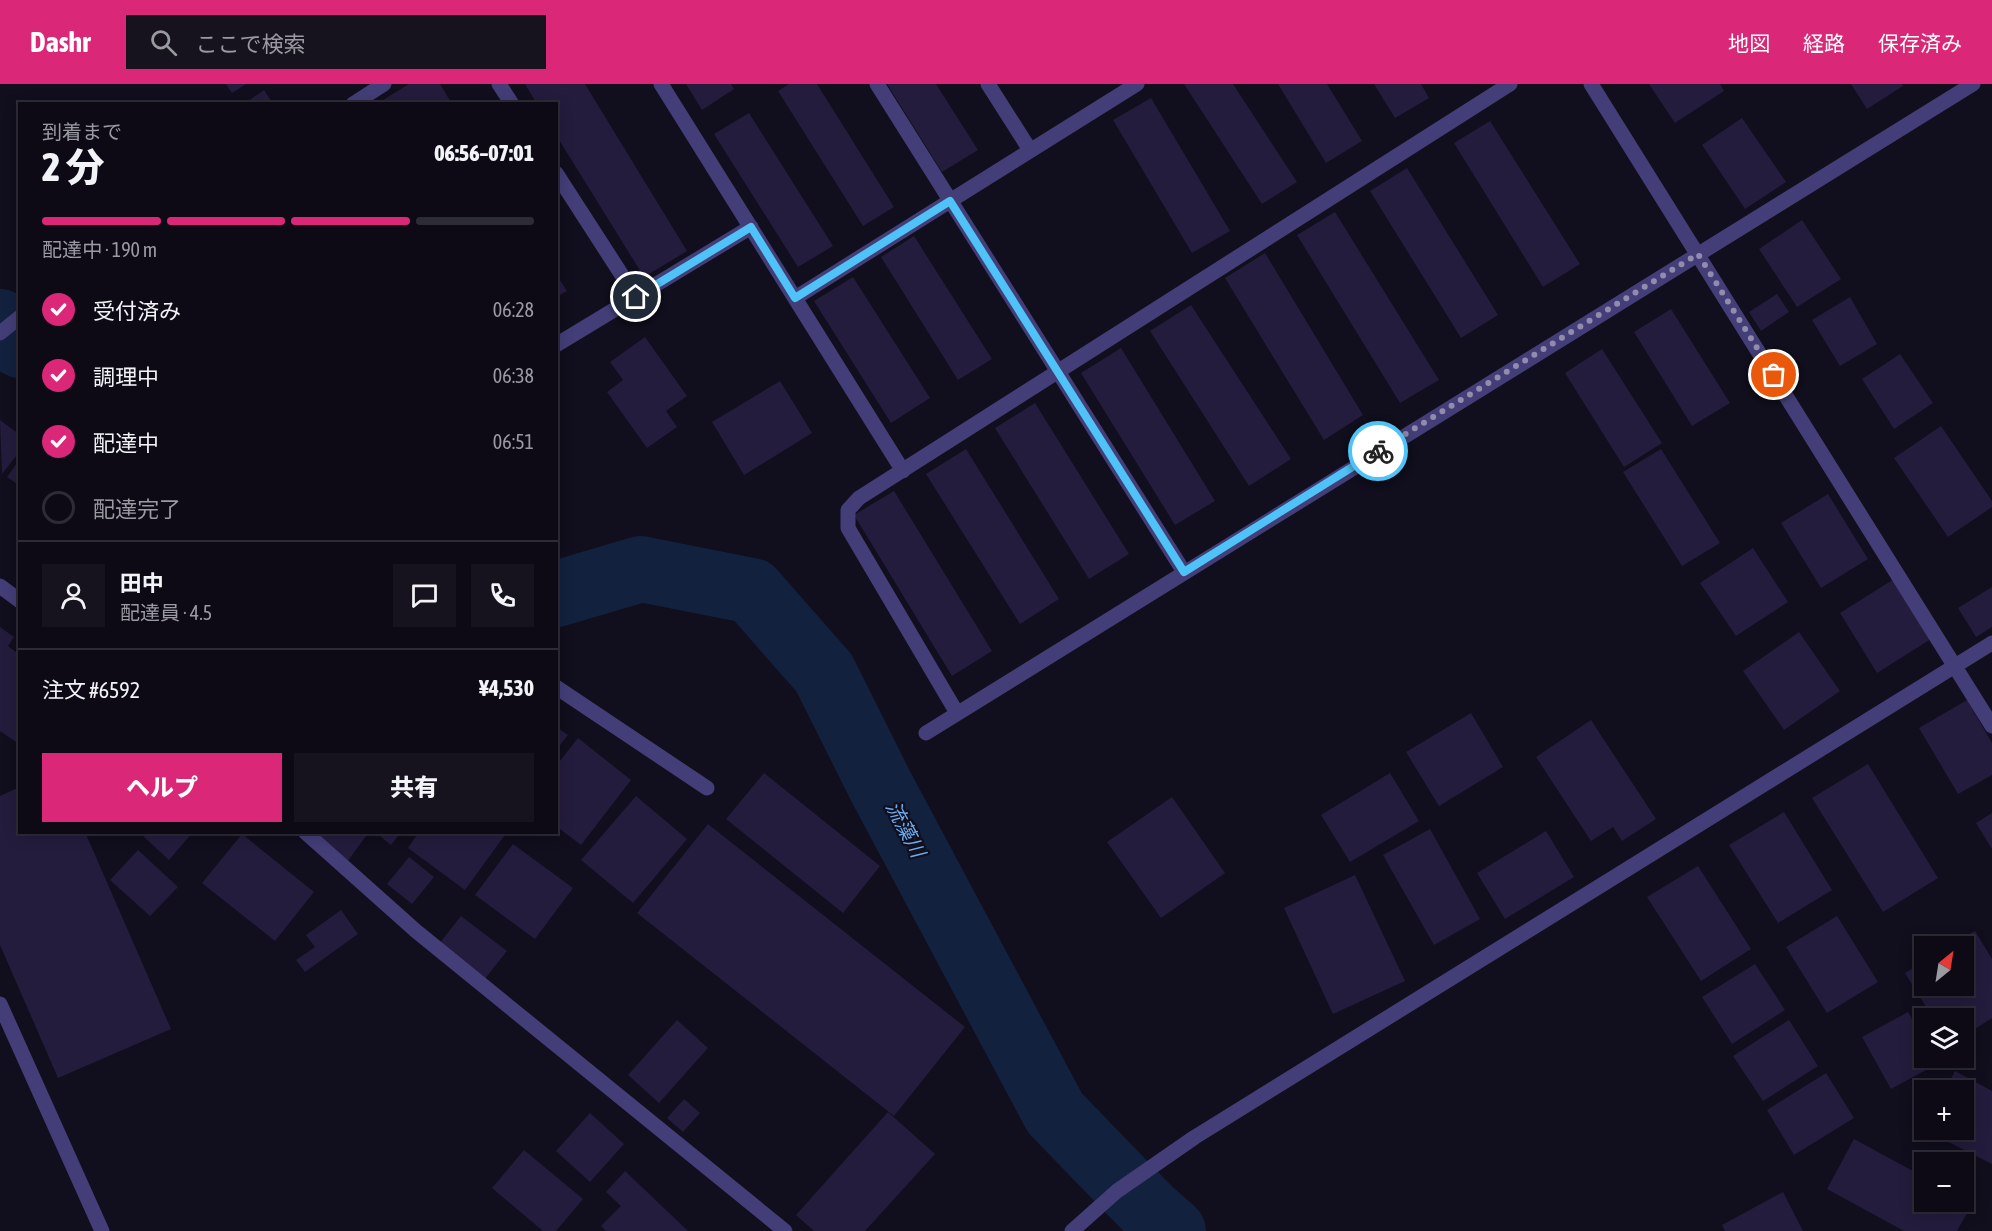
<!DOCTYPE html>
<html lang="ja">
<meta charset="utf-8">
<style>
body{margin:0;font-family:"Asap Condensed","Noto Sans JP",sans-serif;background:#16131f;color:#f1f3f6;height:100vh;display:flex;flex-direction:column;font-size:22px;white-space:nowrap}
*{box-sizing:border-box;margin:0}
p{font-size:20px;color:#9a9aa1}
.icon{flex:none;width:33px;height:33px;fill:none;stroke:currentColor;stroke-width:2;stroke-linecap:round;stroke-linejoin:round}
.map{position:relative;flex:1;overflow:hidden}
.drawer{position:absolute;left:18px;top:18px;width:540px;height:732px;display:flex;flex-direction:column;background:#0d0a16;border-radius:0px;box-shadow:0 3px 15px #0003,0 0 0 2px #2d2b35}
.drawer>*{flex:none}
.needle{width:39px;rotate:30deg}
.tools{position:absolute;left:1914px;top:852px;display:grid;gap:12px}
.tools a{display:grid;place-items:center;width:60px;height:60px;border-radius:0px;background:#0d0a16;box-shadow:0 3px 15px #0003,0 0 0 2px #2d2b35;font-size:30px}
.pin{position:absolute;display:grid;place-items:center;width:51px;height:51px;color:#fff;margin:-26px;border:3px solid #fff;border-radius:50%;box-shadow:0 2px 6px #0007}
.courier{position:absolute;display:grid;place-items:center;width:60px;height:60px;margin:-30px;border:4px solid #4fc3f7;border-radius:50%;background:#fff;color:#222;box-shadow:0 2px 8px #0007}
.head em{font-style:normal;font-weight:800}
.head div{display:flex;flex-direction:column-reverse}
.head{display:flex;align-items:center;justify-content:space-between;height:102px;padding:0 24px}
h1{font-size:39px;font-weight:800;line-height:45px}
.bar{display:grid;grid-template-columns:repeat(4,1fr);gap:9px 6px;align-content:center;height:72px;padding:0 24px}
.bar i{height:8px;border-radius:4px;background:#2d2b35}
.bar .active{background:#db2777}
.bar p{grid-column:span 4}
.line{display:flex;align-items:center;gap:15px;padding:0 24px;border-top:2px solid #2d2b35}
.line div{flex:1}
.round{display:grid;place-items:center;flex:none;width:63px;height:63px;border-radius:0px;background:#16131f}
ol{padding:0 24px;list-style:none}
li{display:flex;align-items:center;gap:18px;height:66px}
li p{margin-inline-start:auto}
li .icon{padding:6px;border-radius:50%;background:#db2777;color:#fff;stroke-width:4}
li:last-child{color:#9a9aa1}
li i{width:33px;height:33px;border:3px solid #2d2b35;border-radius:50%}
.action{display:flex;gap:12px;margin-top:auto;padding:12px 24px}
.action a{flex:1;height:69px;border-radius:0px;background:#db2777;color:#fff;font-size:24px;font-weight:800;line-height:69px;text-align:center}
.action a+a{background:#16131f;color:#f1f3f6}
header{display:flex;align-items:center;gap:36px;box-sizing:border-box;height:84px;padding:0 30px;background:#db2777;color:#fff}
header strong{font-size:28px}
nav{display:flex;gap:33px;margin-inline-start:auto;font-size:21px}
.search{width:420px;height:54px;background:#16131f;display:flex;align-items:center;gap:15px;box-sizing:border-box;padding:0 21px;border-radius:0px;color:#9a9aa1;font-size:22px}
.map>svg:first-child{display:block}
</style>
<header>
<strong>Dashr</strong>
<div class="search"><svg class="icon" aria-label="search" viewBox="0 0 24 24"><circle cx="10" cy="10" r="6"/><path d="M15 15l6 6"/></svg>ここで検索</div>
<nav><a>地図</a><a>経路</a><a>保存済み</a></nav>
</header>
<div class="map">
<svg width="1992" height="1147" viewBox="0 0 1992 1147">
<rect width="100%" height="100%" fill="#110e1d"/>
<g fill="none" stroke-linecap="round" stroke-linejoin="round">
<path stroke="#12213e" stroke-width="66" d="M0,238L20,261
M556,510L641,485L752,507L824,589L880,701L1055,1029L1149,1126L1173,1147"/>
</g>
<path fill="#241c3c" d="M226,0H246L232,9Z
M409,0H440L452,20H386L383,16Z
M525,0H585L687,167L644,193L556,51V20H537Z
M686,0H731L734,5L702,26Z
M789,0H817L894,123L863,142L778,7Z
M887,0H936L978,66L942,88Z
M1184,0H1233L1297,98L1262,120Z
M1278,0H1327L1362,57L1326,79Z
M1374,0H1421L1429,14L1395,34Z
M1649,0H1720L1724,7L1675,39Z
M1851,0H1902L1903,2L1867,25Z
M264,6L273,20H244Z
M1151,14L1230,147L1192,169L1113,36Z
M749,29L833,162L798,183L714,50Z
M1742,34L1786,98L1745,125L1702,61Z
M1490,37L1580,180L1543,203L1454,59Z
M1407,84L1498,231L1461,254L1370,107Z
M1335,128L1439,296L1400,319L1297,151Z
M1802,136L1841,195L1797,223L1759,165Z
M914,152L992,275L958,296L881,173Z
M1265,169L1363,331L1324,356L1225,194Z
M556,190L567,207L556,213Z
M853,193L930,314L891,339L814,217Z
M1777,210L1789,228L1761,247L1749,228Z
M1850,213L1877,260L1840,282L1812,236Z
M1191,221L1291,375L1249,402L1150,247Z
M1671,225L1730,319L1692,342L1634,248Z
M645,253L687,312L666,327L677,343L647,364L607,308L623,296L610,278Z
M1121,264L1215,417L1175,441L1081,289Z
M1602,265L1662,359L1624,383L1565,289Z
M1900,270L1933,319L1894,345L1862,295Z
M780,297L812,349L744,391L712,338Z
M1035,319L1129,470L1089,495L995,344Z
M0,336L20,351V367L2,390Z
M1941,342L1992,417V423L1948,453L1894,374Z
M966,365L1059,515L1020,540L926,390Z
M1661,365L1720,459L1682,482L1623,388Z
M20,375V402L7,393Z
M894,407L992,567L952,592L854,431Z
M1828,410L1868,475L1821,504L1781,439Z
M1753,464L1788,518L1736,552L1700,499Z
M1894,495L1931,555L1877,589L1840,529Z
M1992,503V543L1976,553L1958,524Z
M0,543L14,553L8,562L20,571V653L16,658L0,647Z
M1799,548L1840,607L1784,646L1743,587Z
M1967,616L1992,659V691L1958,710L1919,644Z
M1471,629L1503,683L1439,722L1406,668Z
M1591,636L1656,735L1622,757L1613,743L1591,757L1536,673Z
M556,643L568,651L556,666Z
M578,654L631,696L581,761L556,742V682Z
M1868,680L1938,794L1883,828L1812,714Z
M764,689L880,782L843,829L726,735Z
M1390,689L1419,737L1350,778L1321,731Z
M20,703V748H85L171,945L58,994L0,861V712Z
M636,712L687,755L633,819L581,776Z
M1172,713L1225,789L1161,834L1107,758Z
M1784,728L1832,806L1778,839L1729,761Z
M1992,729V765L1976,739Z
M708,740L965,943L894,1032L637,829Z
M1430,745L1480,835L1434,861L1383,771Z
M1546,747L1574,793L1505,835L1477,789Z
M148,748H193L169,776L144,753Z
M322,748H369L347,778L317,755Z
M375,748H401L391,761Z
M419,748H507L465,806L408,764Z
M242,750L314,808L275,857L202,799Z
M513,760L573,804L535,855L475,811Z
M138,766L178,803L150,832L110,796Z
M409,773L434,793L412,820L387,800Z
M1698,782L1751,865L1701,897L1647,813Z
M1355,791L1405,897L1333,930L1284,824Z
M341,826L358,850L305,888L296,876L315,863L306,851Z
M461,832L507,867L484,896L439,860Z
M1837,832L1878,898L1827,929L1786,863Z
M1975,847L1992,875V934L1964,952V934H1933L1905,889L1924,878V902H1964V862H1949Z
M1755,880L1785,926L1732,960L1702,913Z
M1908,928L1924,957V974H1934L1937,980L1891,1005L1862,953Z
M677,936L708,964L659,1019L628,991Z
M1789,936L1818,982L1763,1017L1733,972Z
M1955,987L1992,1007V1080L1925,1046H1964V1006H1945Z
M1826,989L1854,1034L1794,1071L1767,1026Z
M684,1015L700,1029L683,1048L667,1034Z
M888,1028L935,1070L865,1147H814L796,1131Z
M590,1029L624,1060L590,1098L556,1067Z
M1854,1055L1924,1093V1118H1964V1115L1972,1120L1957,1147H1904L1827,1105Z
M524,1066L583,1115L556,1147H543L492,1104Z
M625,1087L688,1147H606L601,1142L621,1122L606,1108Z
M1783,1108L1803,1147H1725L1722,1141Z"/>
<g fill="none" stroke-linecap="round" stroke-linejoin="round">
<path stroke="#433e77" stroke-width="15" d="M556,603L707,704"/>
<path stroke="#433e77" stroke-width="15" d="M499,0L512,20
M661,0L903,387
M877,0L1184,488
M988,0L1030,66
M1591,0L1992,642
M353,20L384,0
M556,89L636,213
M795,214L1137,0
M0,249L20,233
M556,261L751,143
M0,502L20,517
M957,629L848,444V426L859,414L1510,0
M926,649L1973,0
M305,748L416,847L785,1147
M0,920L102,1147
M1072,1147L1117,1107L1195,1053L1992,559"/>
</g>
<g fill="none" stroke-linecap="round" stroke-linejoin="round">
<path stroke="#918cad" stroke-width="6" stroke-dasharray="0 10.8" d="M1378,367L1698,170L1774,291"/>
<path stroke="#4fc3f7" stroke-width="8" d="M636,213L751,143L795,214L950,117L1184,488L1378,367"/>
</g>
<g text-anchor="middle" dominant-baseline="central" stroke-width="4.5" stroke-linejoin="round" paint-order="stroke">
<g font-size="20" font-style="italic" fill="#69acef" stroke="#110e1d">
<text transform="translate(906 745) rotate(62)">流藻川</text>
</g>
</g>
</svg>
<div class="tools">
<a><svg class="needle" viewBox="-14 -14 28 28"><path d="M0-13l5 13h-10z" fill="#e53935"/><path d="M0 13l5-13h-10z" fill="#9a9aa1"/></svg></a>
<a><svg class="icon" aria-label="layers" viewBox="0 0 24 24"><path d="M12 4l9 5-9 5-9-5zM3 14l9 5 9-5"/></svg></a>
<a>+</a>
<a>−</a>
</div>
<div class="pin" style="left:1774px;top:291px;background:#ea580c"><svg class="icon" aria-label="bag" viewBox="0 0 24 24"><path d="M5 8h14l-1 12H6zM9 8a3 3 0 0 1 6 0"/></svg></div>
<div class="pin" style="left:636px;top:213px;background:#1f2937"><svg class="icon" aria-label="home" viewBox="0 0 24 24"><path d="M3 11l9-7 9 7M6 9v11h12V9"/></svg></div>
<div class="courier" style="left:1378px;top:367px"><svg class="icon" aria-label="bike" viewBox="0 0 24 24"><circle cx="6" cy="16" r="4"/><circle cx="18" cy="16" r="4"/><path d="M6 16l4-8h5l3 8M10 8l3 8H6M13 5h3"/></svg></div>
<section class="drawer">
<div class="head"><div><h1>2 分</h1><p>到着まで</p></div><em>06:56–07:01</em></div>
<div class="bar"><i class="active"></i><i class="active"></i><i class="active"></i><i></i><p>配達中 · 190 m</p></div>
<ol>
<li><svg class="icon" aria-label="check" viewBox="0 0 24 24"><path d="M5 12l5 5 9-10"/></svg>受付済み<p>06:28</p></li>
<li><svg class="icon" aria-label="check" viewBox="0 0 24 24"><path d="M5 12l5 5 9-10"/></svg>調理中<p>06:38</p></li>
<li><svg class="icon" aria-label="check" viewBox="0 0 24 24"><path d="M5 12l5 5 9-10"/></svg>配達中<p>06:51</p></li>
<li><i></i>配達完了</li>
</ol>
<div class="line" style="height:108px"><a class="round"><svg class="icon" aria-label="person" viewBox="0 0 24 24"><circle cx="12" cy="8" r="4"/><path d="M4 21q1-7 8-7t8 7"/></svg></a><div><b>田中</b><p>配達員 · 4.5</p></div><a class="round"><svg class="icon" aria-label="chat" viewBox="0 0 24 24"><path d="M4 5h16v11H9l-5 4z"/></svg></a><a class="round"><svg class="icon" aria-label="phone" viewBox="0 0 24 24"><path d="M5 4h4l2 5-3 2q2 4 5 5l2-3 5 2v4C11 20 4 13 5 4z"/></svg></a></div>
<div class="line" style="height:78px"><div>注文 #6592</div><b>¥4,530</b></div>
<div class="action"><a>ヘルプ</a><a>共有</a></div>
</section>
</div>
